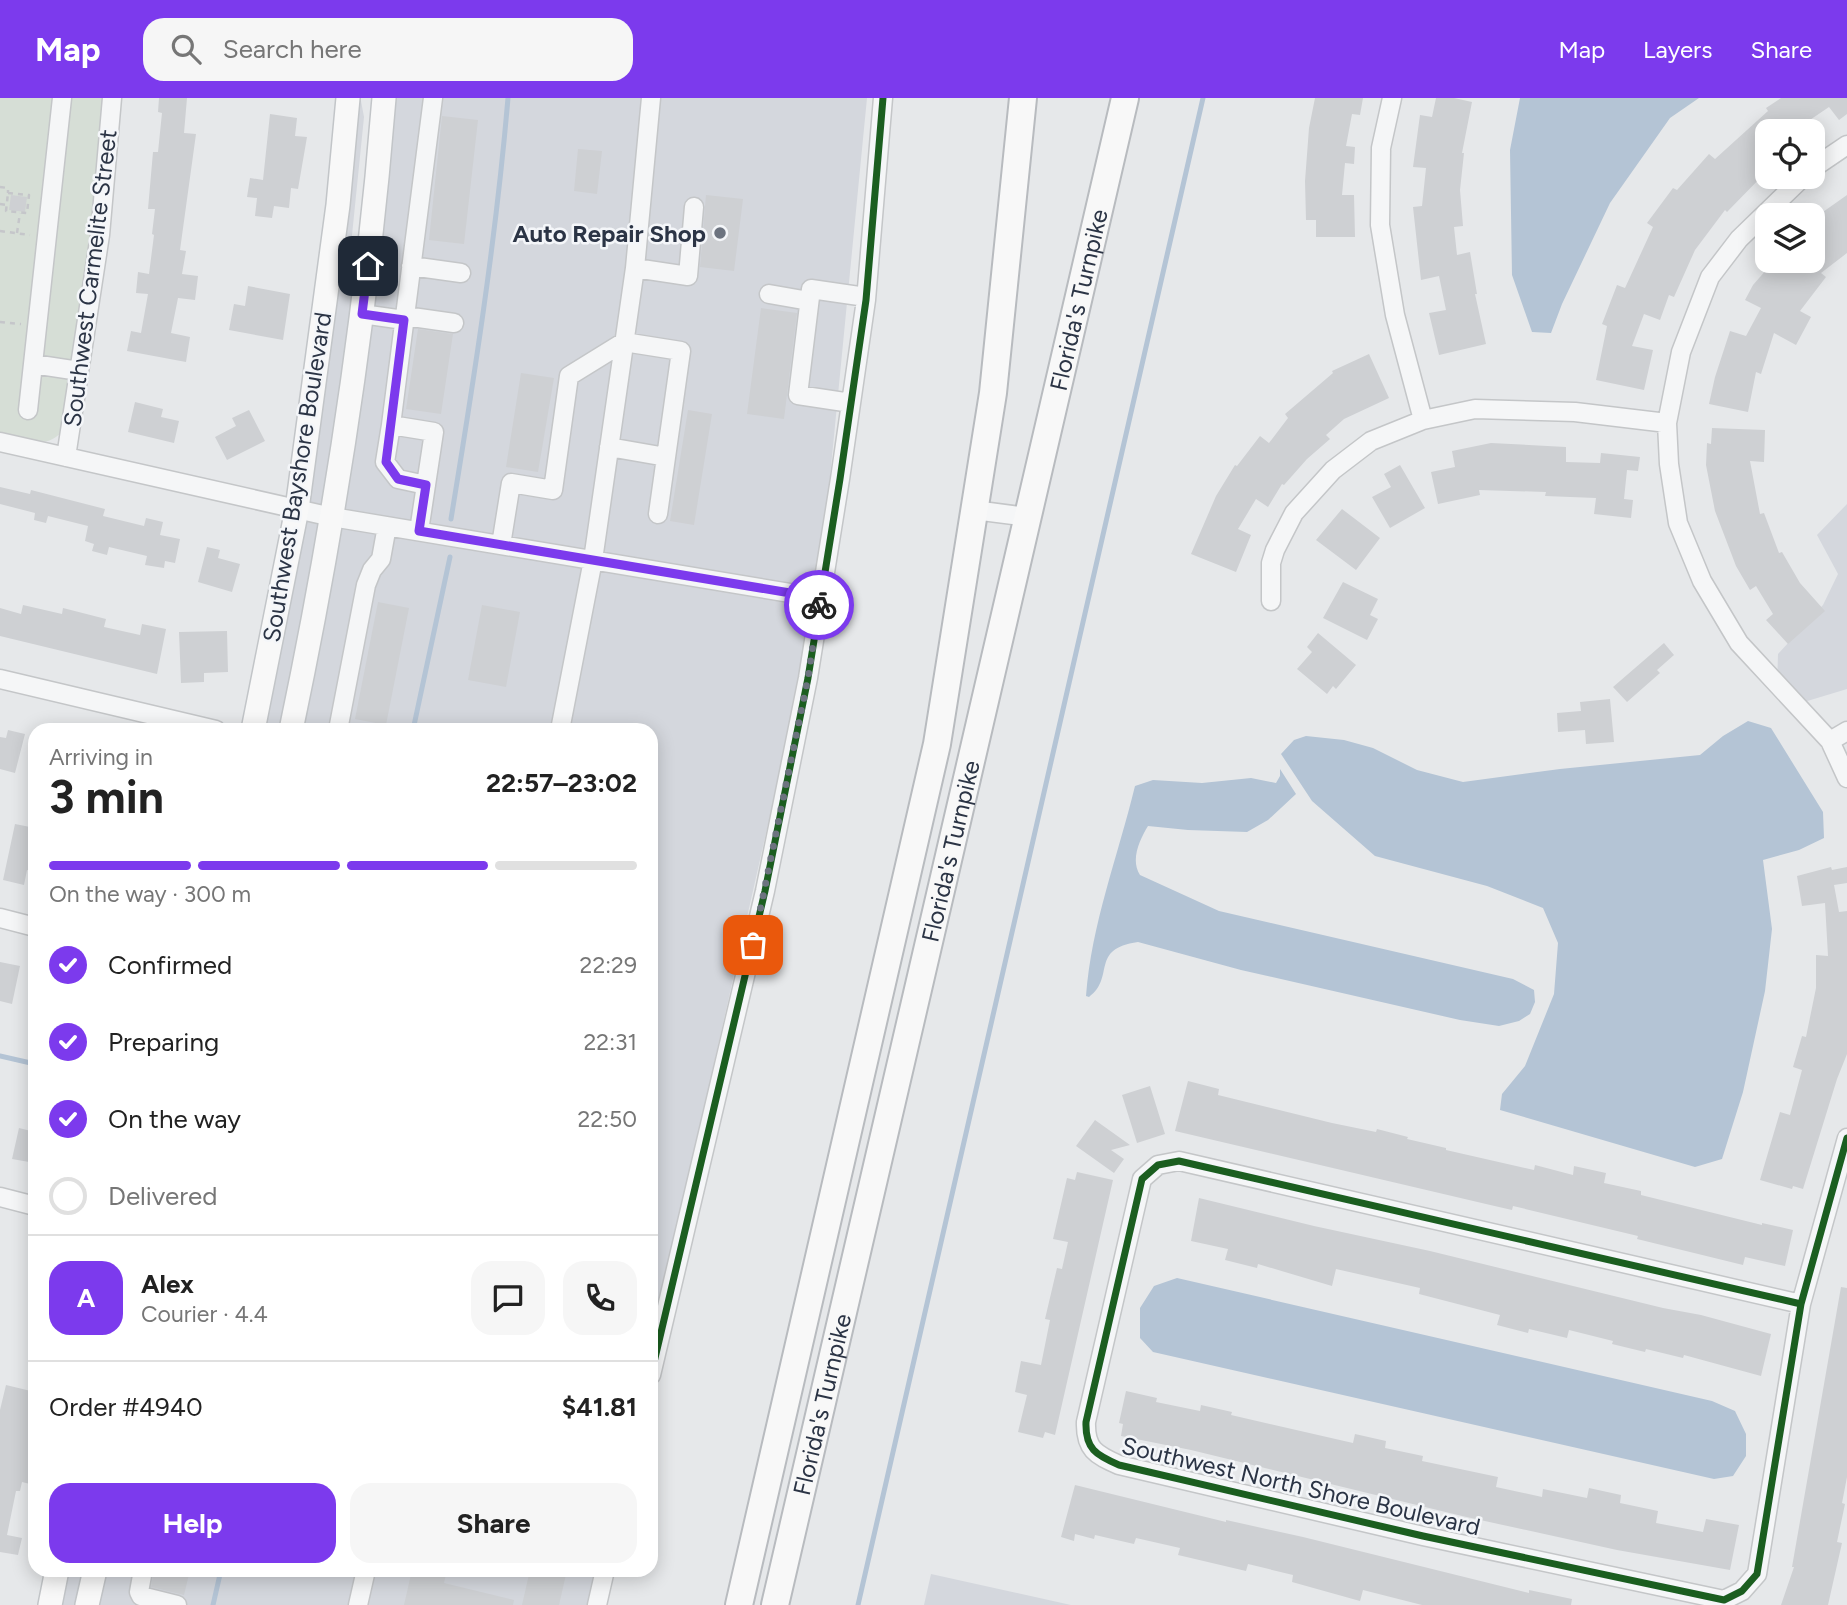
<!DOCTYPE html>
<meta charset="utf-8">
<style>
body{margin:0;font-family:Figtree,sans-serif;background:#f6f6f6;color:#222;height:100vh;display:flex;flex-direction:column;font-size:26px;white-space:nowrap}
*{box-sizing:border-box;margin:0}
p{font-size:23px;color:#767676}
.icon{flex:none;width:38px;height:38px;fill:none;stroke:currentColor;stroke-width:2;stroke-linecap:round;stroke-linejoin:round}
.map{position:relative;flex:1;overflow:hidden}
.sheet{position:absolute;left:28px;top:625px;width:630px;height:854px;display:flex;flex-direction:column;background:#fff;border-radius:21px;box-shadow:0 4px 18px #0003}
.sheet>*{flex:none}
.buttons{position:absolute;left:1755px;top:21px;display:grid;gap:14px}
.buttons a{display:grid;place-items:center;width:70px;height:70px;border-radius:14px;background:#fff;box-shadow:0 4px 18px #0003;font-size:35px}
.pin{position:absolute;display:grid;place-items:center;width:60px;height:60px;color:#fff;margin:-30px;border-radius:14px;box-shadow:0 4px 10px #0006}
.courier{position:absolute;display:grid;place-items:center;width:70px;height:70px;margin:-35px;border:5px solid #7c3aed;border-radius:50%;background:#fff;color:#222;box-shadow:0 2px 9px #0007}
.overview em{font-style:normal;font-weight:700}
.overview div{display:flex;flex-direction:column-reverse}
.overview{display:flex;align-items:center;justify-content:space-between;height:119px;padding:0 21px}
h1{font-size:46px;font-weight:700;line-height:52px}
.bar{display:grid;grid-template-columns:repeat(4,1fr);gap:10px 7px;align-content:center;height:84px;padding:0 21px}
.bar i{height:9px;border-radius:5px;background:#e0e0e0}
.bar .active{background:#7c3aed}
.bar p{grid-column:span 4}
.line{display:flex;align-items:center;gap:18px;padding:0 21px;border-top:2px solid #e0e0e0}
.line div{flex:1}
.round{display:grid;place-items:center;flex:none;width:74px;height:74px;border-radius:21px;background:#f6f6f6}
ol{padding:0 21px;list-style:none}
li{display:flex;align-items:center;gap:21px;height:77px}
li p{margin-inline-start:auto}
li .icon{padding:7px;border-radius:50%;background:#7c3aed;color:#fff;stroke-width:4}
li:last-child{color:#767676}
li i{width:38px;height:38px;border:4px solid #e0e0e0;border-radius:50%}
.action{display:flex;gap:14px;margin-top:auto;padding:14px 21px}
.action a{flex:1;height:80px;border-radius:21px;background:#7c3aed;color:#fff;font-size:28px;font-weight:700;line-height:80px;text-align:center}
.action a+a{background:#f6f6f6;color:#222}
header{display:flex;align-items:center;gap:42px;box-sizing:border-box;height:98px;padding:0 35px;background:#7c3aed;color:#fff}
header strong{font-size:33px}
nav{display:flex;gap:38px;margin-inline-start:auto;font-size:24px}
.search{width:490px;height:63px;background:#f6f6f6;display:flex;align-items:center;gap:18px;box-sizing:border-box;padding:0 24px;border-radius:21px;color:#767676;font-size:26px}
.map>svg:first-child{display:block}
</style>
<header>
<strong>Map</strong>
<div class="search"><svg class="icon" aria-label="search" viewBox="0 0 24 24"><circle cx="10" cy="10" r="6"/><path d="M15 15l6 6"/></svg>Search here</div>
<nav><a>Map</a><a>Layers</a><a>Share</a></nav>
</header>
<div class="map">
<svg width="1847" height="1507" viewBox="0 0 1847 1507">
<rect width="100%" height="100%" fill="#e6e8ea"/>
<path fill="#d4d7dd" d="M358,0L361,3L364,19L351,147L359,170L325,407L309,404L338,196Z
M393,0H643L626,169L586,451L342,411L376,175L379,173L376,167Z
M660,0H867L829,389L813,489L602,454L643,171Z
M1847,406V591L1804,604L1777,590L1778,556L1823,507L1838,476L1817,437Z
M305,423L322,426L282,632H263Z
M339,429L582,470L552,632H299Z
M599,473L810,508L792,620L651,1244V632H569Z
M65,1472H86L78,1507H58Z
M104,1472H357L349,1507H96Z
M375,1472H600L592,1507H366Z
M931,1476L1071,1507H924Z"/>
<path fill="#d6ded6" d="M0,0H106L80,229L64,331C47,354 24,341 0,336Z"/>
<path fill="#b4c4d5" d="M1520,0H1699L1670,20L1610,105L1562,206L1551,235L1532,234L1512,177L1510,52Z
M1748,623L1771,630L1823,714L1824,740L1799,752L1763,762L1772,831L1765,893L1743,994L1722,1061L1695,1069L1500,1012L1502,996L1525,968L1554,896L1558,845L1543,810L1487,788L1375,758L1312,703L1281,656L1294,642L1306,638L1344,642L1373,650L1417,672L1463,684L1560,671L1700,657L1723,638Z
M1280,671L1296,696L1268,722L1247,734L1188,732L1148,728C1140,741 1130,762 1140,777L1219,813L1513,881L1534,892L1535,904L1530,916L1519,923L1499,928L1460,922L1241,872L1138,844C1089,851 1116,879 1089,899L1086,898C1091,827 1118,758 1135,688L1153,682L1202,685L1251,680L1276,685L1280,678Z
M1177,1180L1712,1303L1735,1313L1746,1336V1358L1733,1378L1714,1381L1153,1254L1140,1240V1210L1154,1188Z"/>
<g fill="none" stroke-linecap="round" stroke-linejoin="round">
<path stroke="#b4c4d5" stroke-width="5" d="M451,421C474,281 496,141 508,0
M413,632L450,459
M0,958L35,966
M213,1507L221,1472
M858,1507L1203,0"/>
</g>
<path fill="#ced0d3" d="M159,0H187L184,35L196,36L180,152L186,153L182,176L198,178L195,202L178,200L171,235L190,239L186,264L127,253L131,233L141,235L148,196L136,195L138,174L149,176L154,137L152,136L155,111H148L153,54H158L162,15L158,14Z
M1315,0H1363L1360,17L1352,16L1346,48L1355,49L1354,66L1345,65L1342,97H1354L1355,139H1316V122H1306L1305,83L1309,30Z
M1436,0H1454L1472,4L1462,55H1464L1460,92L1463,128L1454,129L1457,157L1470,154L1477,196H1475L1486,246L1439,257L1429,215L1446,212L1439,178L1421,182L1413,109L1422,108L1426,70L1413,69L1420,17L1432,19Z
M1781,0H1847V16L1839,22L1829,9L1801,28L1804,33H1768V72L1727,114L1725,112L1695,152L1674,199L1669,197L1660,222L1644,216L1632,248L1653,252L1644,292L1596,282L1607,228L1602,226L1617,187L1625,190L1653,129L1647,125L1673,90L1677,92L1709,56L1715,61L1768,13L1766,10Z
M270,16L297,20L295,38L307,39L298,91L291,90L289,110L274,108L272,120L255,118L257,100L247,99L250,80L263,82Z
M442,18L478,22L464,146L429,142Z
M578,51L602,53L597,96L574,93Z
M11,97L27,99L25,114L9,112Z
M706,97L743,101L734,173L700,169Z
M1847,97V155L1821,175L1826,179L1800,213L1811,219L1796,247L1774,235L1761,276L1756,274L1748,314L1709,306L1715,279L1730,233L1746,238L1761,210L1745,202L1753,187L1774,163H1813V121Z
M248,188L290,196L283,242L229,232L234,206L245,208Z
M761,210L797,215L784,321L747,316Z
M418,231L453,236L441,316L406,311Z
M1369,256L1389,300L1344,321L1326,337L1330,341L1307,361L1284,387L1282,386L1268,409L1256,401L1238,431L1251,437L1236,474L1191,456L1216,398L1235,367L1237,368L1260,338L1269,345L1288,320L1285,316L1333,275L1332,273Z
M521,275L554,280L538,374L506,369Z
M135,304L163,311L161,319L179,323L174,345L128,334Z
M249,312L265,343L227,362L215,339L236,328L232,320Z
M688,312L712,316L694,427L670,423Z
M1712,330L1765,332L1764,364L1750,363L1760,416L1764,415L1779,455L1782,454L1800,485L1825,513L1788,546L1766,522L1773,516L1756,488L1750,492L1736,468L1715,413L1706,367L1707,345L1711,346Z
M1491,345L1566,349V364L1600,365L1601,355L1640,359L1638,373L1627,372L1624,401L1633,402L1631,420L1594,416L1596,400L1545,398L1546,394L1479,392L1480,397L1438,406L1431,374L1455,369L1452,353Z
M1400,367L1425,410L1390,430L1372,399L1391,389L1384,376Z
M0,389L30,396L31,392L105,411L103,418L144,428L146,420L163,424L160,437L180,441L175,465L165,463L164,470L145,467L147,458L109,449L107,457L92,453L94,446L85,443L88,428L48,418L46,425L34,422L35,415L0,406Z
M1342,411L1380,440L1356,472L1316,442Z
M207,449L220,452L218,460L240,466L232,494L198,484Z
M1343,484L1378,501L1370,517L1378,521L1367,542L1323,520Z
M378,504L409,510L386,627L355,621Z
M23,507L62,516L63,510L106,521L104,529L140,537L142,526L166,531L157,576L0,538V510L21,516Z
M482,507L520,514L506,589L468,582Z
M227,533L228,574L204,575V584L181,585L179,534Z
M1318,535L1356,567L1336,591L1333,588L1327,596L1297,571L1312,554L1307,549Z
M1664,545L1674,557L1657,572L1660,575L1627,604L1613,589Z
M1610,601L1614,644L1586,646L1585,632L1558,634L1557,615L1581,613L1580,604Z
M8,632L25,636L15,675L0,671V639L6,640Z
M15,726L35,730V774L27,772L24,787L3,782Z
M1831,769L1832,772L1847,769V785L1834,787L1839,814L1847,813V956L1837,981L1803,1091L1793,1088L1792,1091L1760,1082L1780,1014L1790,1017L1802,972L1793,969L1802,938L1806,939L1816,890V857L1828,858L1825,805L1802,808L1797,778Z
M0,864L20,868L12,906L0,903Z
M1188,983L1219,991L1218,997L1332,1025L1376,1034L1377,1031L1408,1039L1407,1041L1446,1050V1052L1534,1072L1535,1067L1573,1077L1574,1068L1606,1075L1604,1085L1641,1093V1097L1762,1127V1125L1793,1132L1785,1168L1745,1159L1743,1167L1637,1141L1638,1138L1513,1108L1512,1112L1486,1106L1175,1033Z
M1150,988L1165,1036L1137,1045L1122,997Z
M1095,1022L1130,1047L1111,1052L1124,1061L1114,1075L1076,1048Z
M19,1030L35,1034V1065L12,1061Z
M1077,1074L1113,1082L1055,1337L1045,1334L1043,1340L1018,1334L1027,1297L1015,1294L1021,1263L1041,1267L1050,1222L1045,1221L1057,1170L1062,1171L1068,1144L1053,1141L1067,1080L1075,1082Z
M1199,1100L1314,1128L1430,1153L1663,1210L1701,1217L1771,1236L1761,1278L1684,1257L1683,1260L1646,1251L1645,1254L1612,1246L1613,1243L1569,1232L1567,1240L1529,1231L1528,1235L1497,1227L1500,1217L1419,1196L1420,1190L1336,1171L1332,1188L1258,1166L1257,1170L1225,1162L1228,1151L1191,1143Z
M1841,1189L1847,1190V1379L1842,1405L1845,1406L1837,1444L1842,1445L1828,1507H1781L1794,1469H1792Z
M6,1287L35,1294V1374H32L30,1386L22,1384L20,1393H16L7,1437L22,1440L18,1457L0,1454V1312Z
M1126,1293L1157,1300L1156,1304L1200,1313L1201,1307L1232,1314L1231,1317L1353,1345L1355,1336L1386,1343L1385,1350L1423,1358L1422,1363L1498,1379L1496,1389L1542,1399L1543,1391L1587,1400L1589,1390L1621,1397L1620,1405L1658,1413L1656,1425L1703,1434L1706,1421L1739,1427L1730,1472L1617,1452L1462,1418L1191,1352L1121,1338L1123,1326L1119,1325Z
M1075,1387L1226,1424V1422L1303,1439L1529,1495V1492L1572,1501L1571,1507H1422L1363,1492L1360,1503L1292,1484L1293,1477L1248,1466L1246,1473L1178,1457L1180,1450L1136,1440L1134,1446L1095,1437L1094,1441L1075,1436L1074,1443L1061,1439Z
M154,1472H190L184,1497L151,1489Z
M412,1472H447L444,1485L514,1502L513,1507H404Z
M530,1472H567L559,1507H522Z"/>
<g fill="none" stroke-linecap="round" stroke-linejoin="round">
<defs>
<path id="minor" d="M62,0L33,266L79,273
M1392,0L1381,50L1380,127L1395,217L1423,322
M1813,70L1847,47
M1803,79L1739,141L1710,179L1681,254L1667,325L1669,366L1678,425L1702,483L1739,545L1830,643L1847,680
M411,168L461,175
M635,170L688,178L694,109
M769,196L809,203
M362,216L404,222
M405,218L454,225
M851,305L798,297L811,191L866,199
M28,312L33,266
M391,327L385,364L398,381L426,387
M0,344L332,419L820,500
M609,349L666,359
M66,359L100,137L112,0
M974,412L1028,419
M419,433L434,334L391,327L433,0
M501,447L511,385L553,392L569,278L624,244L681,253L658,416
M1271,503V465L1275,452L1294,415L1333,372L1371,343L1423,322L1475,311L1575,314L1667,325
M0,581L216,632
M338,632L366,487L372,472L381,461L387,428
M560,632L593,462L635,170L651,0
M1830,643L1847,633
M0,820L35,829
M0,1099L35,1108
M1801,1206L1179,1063L1158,1067L1142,1081L1086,1324C1085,1351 1096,1357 1119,1367L1423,1438L1724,1502L1742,1493L1757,1476L1801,1206L1847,1040
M651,1277L765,793L808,580L840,381L866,202L883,0
M143,1472L139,1494L141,1498L177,1507
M358,1507L366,1472
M597,1507L605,1472"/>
<path id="major" d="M253,632L297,411L338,107L348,0
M291,632C335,423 367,213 384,0
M50,1507L57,1472
M87,1507L95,1472"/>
<g id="highway">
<path d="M739,1507L937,646L993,295L1023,0"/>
<path id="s1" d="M775,1507L1125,0"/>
</g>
</defs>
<use href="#minor" stroke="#c4c6c8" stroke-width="21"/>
<use href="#major" stroke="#c2c5c8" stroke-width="26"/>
<use href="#highway" stroke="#b8bbbf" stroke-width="30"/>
<path stroke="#c5c6ca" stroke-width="2.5" stroke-dasharray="5 5" stroke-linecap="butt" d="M0,89L8,90V95
M8,95L29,97L27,115L6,113Z
M0,106L7,107
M0,133L30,137
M17,135L20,115
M0,224L21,226"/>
<use href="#minor" stroke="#f5f6f7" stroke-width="18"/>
<use href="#major" stroke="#f8f8f8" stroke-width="23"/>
<use href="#highway" stroke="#f8f8f8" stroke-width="26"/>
<defs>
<path id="cycleway" d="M1801,1206L1179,1063L1158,1067L1142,1081L1086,1324C1085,1351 1096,1357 1119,1367L1423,1438L1724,1502L1742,1493L1757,1476L1801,1206L1847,1040
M651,1277L765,793L808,580L840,381L866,202L883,0"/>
</defs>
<use href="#cycleway" stroke="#f4f6f9" stroke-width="11"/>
<use href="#cycleway" stroke="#1b5e20" stroke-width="7"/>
</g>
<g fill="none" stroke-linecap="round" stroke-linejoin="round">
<path stroke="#6c737f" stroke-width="7" stroke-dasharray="0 12.6" d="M753,847L808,580L819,507"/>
<path stroke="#7c3aed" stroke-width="9" d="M368,168L362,216L404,222L386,364L398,381L426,387L419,433L820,500L819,507"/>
</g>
<circle fill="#6c737f" stroke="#f4f6f9" stroke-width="2.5" cx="720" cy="135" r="7"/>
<g text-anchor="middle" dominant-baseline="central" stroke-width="5" stroke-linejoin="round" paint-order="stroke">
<g font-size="24" font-weight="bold" fill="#2b3445" stroke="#f4f6f9" text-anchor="end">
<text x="706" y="135">Auto Repair Shop</text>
</g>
<g font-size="24" fill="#2b3445" stroke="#f4f6f9">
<text transform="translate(90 180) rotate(-83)">Southwest Carmelite Street</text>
<text stroke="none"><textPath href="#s1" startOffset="1340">Florida's Turnpike</textPath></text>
<text transform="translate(297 379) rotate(-81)">Southwest Bayshore Boulevard</text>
<text stroke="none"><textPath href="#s1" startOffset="774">Florida's Turnpike</textPath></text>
<text stroke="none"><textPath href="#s1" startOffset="206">Florida's Turnpike</textPath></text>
<text transform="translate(1301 1388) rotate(13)">Southwest North Shore Boulevard</text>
</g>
</g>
</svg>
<div class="buttons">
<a><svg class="icon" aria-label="locate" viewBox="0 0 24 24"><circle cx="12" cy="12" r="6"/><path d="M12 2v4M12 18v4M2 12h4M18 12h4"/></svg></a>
<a><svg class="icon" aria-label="layers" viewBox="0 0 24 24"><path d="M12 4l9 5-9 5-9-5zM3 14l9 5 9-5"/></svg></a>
</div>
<div class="pin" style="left:753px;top:847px;background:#ea580c"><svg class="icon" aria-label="bag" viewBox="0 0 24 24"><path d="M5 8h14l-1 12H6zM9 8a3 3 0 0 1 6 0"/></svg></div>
<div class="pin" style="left:368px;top:168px;background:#1f2937"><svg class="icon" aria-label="home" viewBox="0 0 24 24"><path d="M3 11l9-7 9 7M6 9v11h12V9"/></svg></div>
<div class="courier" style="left:819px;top:507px"><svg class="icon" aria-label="bike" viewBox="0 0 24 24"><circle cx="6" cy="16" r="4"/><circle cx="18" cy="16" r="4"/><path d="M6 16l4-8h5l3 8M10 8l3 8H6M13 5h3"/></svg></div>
<section class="sheet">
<div class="overview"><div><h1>3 min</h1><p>Arriving in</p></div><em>22:57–23:02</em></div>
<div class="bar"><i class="active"></i><i class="active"></i><i class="active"></i><i></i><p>On the way · 300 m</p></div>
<ol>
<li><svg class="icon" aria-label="check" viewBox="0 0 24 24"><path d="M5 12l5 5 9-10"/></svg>Confirmed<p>22:29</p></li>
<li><svg class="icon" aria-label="check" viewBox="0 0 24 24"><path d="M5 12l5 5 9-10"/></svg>Preparing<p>22:31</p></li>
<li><svg class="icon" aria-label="check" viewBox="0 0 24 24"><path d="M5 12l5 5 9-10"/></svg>On the way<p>22:50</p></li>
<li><i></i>Delivered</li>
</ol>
<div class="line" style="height:126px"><b class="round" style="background:#7c3aed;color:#fff">A</b><div><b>Alex</b><p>Courier · 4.4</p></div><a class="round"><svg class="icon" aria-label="chat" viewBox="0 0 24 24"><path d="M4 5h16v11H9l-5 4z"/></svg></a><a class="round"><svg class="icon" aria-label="phone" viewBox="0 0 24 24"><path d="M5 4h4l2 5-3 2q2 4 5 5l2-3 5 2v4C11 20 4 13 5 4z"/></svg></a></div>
<div class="line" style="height:91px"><div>Order #4940</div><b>$41.81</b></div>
<div class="action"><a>Help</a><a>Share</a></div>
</section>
</div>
